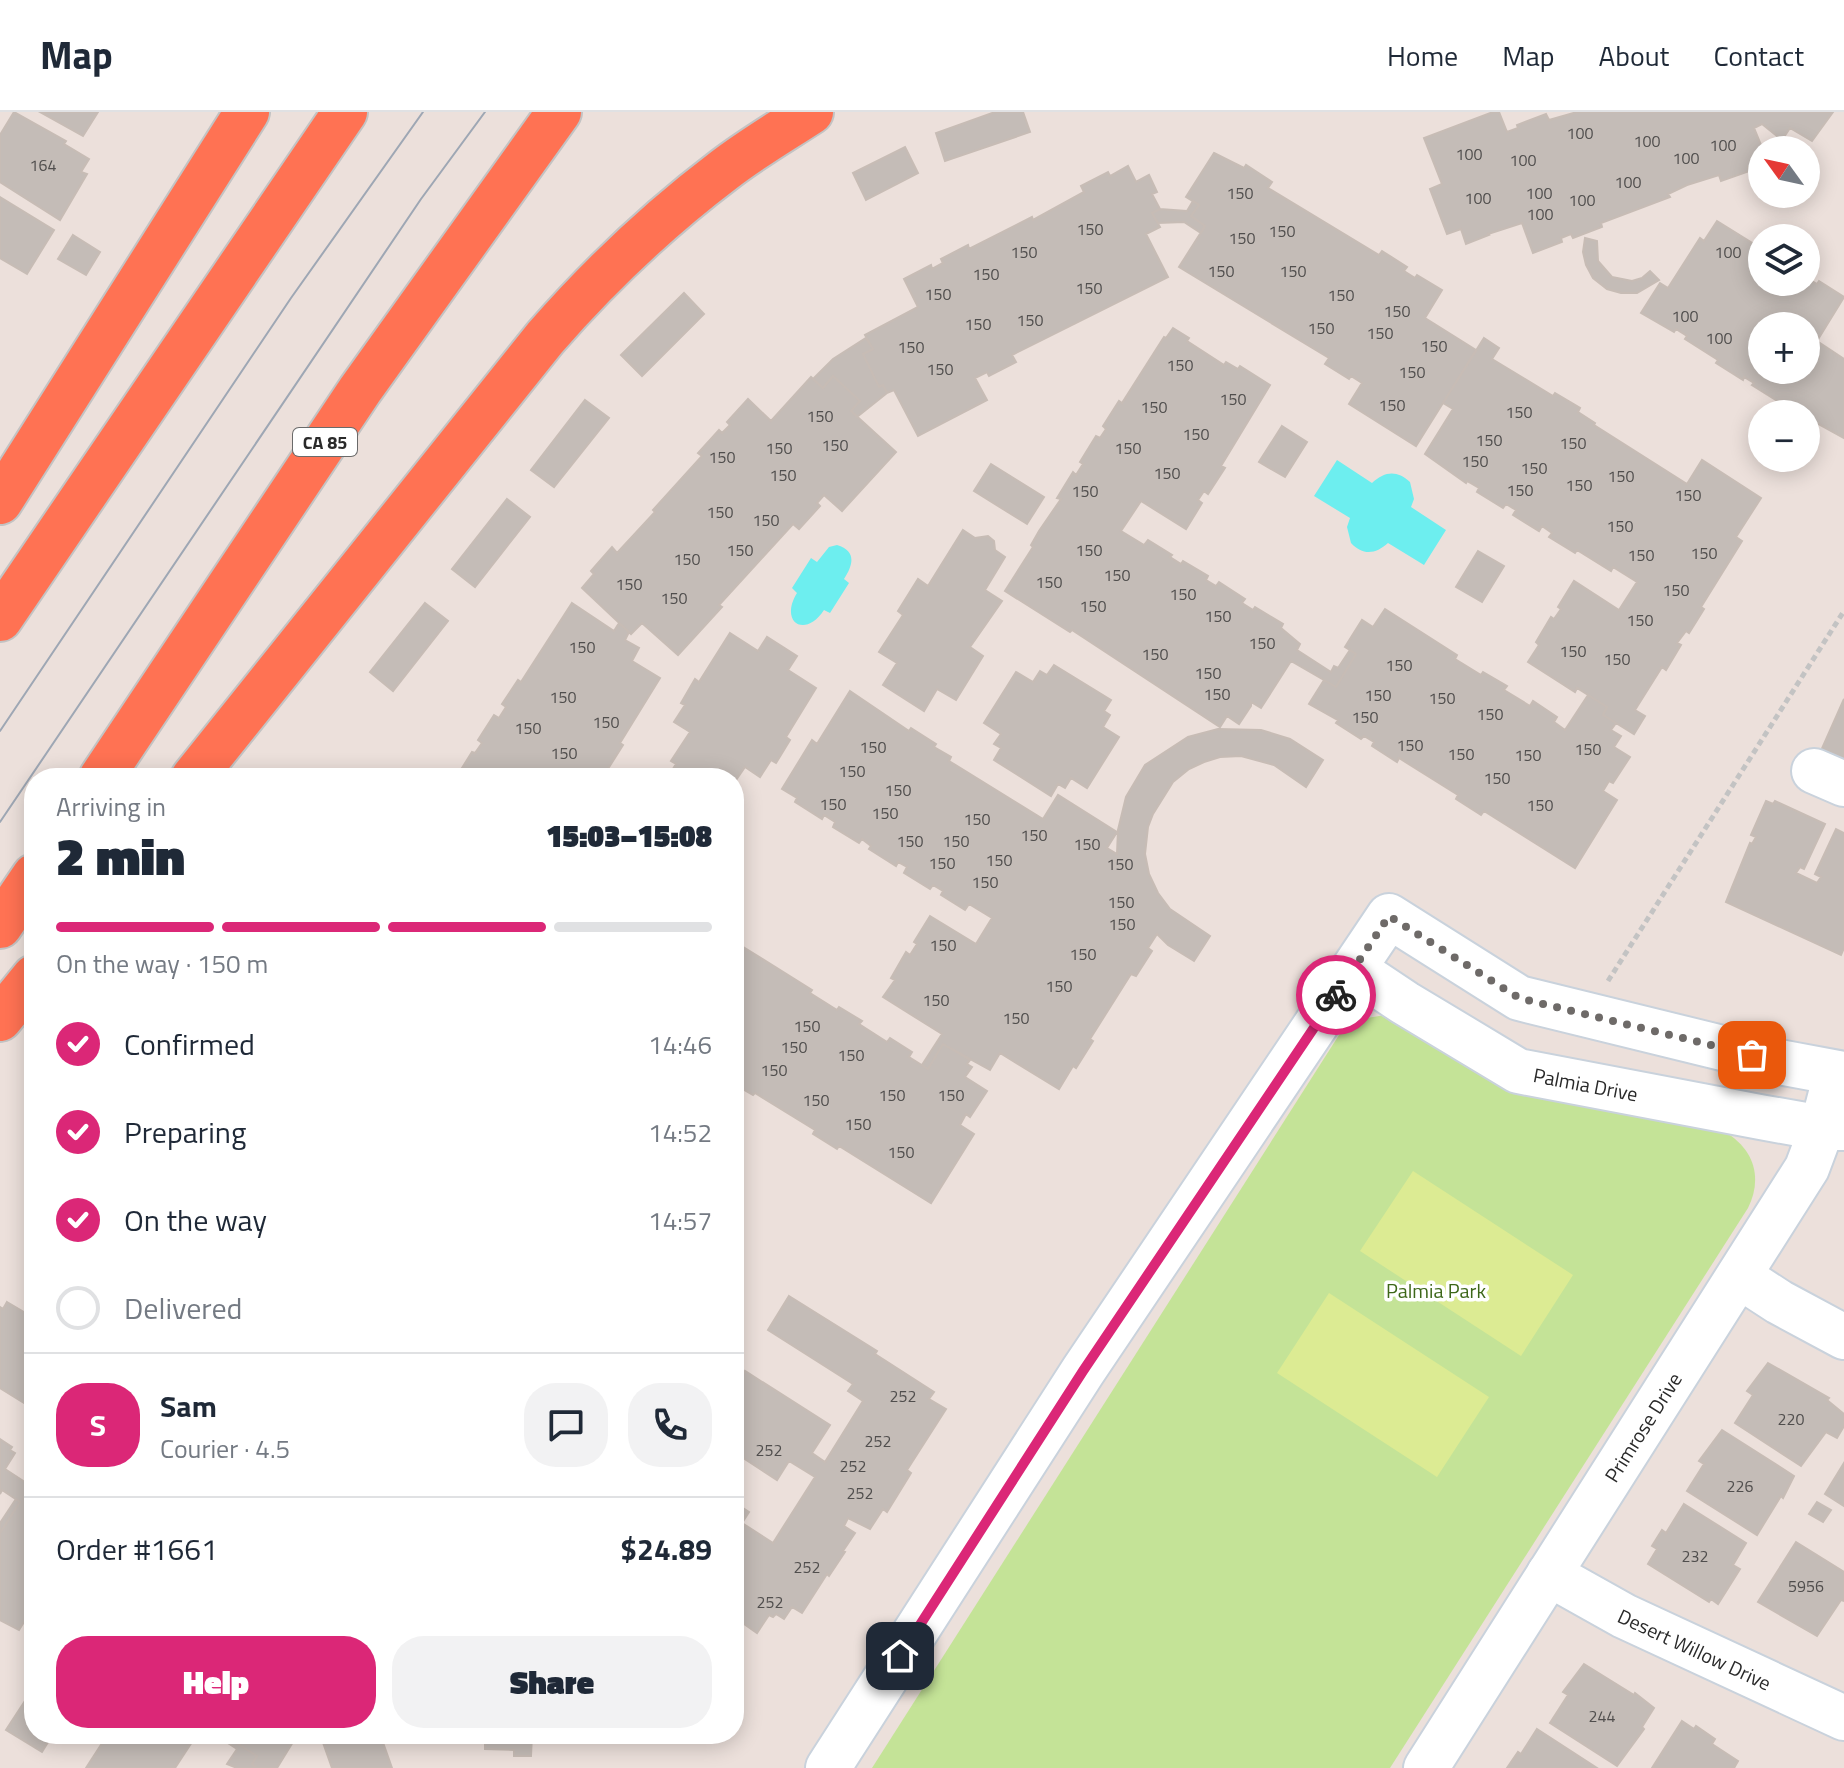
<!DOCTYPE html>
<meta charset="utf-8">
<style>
body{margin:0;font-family:"Titillium Web",sans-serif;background:#f2f2f3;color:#1f2937;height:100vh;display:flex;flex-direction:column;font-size:30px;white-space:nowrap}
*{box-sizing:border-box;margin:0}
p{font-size:26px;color:#747a83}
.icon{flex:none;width:44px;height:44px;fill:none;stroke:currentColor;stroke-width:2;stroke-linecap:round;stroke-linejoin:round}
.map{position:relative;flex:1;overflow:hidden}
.sheet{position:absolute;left:24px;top:656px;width:720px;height:976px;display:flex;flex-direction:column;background:#fff;border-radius:32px;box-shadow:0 4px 20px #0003}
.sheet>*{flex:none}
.needle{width:52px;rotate:303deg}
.fabs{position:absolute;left:1748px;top:24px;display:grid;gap:16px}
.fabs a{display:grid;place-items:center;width:72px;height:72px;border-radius:50%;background:#fff;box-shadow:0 4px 20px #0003;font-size:40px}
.pin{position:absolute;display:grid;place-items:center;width:68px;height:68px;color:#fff;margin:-34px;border-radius:16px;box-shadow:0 4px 12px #0006}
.courier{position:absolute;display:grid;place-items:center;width:80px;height:80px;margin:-40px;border:6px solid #db2777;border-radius:50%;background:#fff;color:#222;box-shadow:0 2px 10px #0007}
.headline em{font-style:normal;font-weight:800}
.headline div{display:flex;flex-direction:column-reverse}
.headline{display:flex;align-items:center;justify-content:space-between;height:136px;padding:0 32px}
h1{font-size:52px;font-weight:800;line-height:60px}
.bar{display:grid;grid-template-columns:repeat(4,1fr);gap:12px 8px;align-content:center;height:96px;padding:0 32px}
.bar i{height:10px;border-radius:6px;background:#e0e1e3}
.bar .on{background:#db2777}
.bar p{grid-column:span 4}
.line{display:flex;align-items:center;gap:20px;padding:0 32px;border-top:2px solid #e0e1e3}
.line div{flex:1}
.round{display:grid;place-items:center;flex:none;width:84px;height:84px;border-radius:32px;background:#f2f2f3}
ol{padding:0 32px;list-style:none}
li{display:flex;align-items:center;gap:24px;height:88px}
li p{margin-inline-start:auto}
li .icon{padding:8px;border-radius:50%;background:#db2777;color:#fff;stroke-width:4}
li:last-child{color:#747a83}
li i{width:44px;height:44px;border:4px solid #e0e1e3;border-radius:50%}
.button{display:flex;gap:16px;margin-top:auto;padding:16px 32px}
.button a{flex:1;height:92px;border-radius:32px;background:#db2777;color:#fff;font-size:32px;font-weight:800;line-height:92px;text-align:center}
.button a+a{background:#f2f2f3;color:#1f2937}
header{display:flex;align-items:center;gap:48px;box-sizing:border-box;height:112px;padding:0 40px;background:#fff;border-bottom:2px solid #e0e1e3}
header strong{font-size:38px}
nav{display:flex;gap:44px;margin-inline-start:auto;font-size:28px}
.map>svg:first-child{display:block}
</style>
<header>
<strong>Map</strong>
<nav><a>Home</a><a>Map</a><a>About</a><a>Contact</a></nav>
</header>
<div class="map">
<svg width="1844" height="1656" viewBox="0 0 1844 1656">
<rect width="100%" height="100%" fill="#ece0db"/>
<path fill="#c4e397" d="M1385,903L1725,1020C1754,1037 1763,1066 1748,1096L1390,1656H872L1339,923L1361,907Z"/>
<path fill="#dceb93" d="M1413,1059L1573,1163L1521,1244L1360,1139Z
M1329,1181L1489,1285L1437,1365L1277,1261Z"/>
<path fill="#6deeef" d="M1337,348L1372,371C1385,359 1397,358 1410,370L1414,387L1411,395L1446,418L1424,453L1388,431C1376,442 1363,444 1351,431L1347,415L1350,406L1314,384Z
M837,433C857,439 853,453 844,467L849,471L830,501L824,498C805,527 779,510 797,481L792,476L811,446L817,450L829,435Z"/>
<path fill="#c4bcb7" stroke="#c7bcb5" stroke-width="2" fill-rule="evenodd" d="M14,0L66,29L64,32L89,47L81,60L87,62L60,108L0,70V23Z
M40,0H98L83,24Z
M995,0H1023L1030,20L945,49L936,21Z
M1493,0H1499L1507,20L1518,16L1517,13L1546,2L1549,8L1577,0H1833L1812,29L1790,16L1782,28L1762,12L1754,16L1763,38L1762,50L1748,55L1749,59L1721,69L1719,63L1687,73L1668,82L1670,85L1601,111L1602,115L1573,126L1571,122L1561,126L1562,130L1533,141L1522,111L1488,122L1489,123L1466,132L1461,117L1447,122L1430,77L1442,72L1424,26Z
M905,35L918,61L866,88L853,61Z
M1214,41L1244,56L1246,53L1272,70L1268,76L1379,143L1382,139L1407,155L1404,159L1415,166L1417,163L1442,178L1425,206L1476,238L1416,334L1349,292L1362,271L1351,264L1349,267L1325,252L1329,246L1179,155L1205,114L1191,104L1199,93L1186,85Z
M1128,54L1136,70L1149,63L1157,80L1152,82L1160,97L1152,101L1160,115L1146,122L1168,165L1012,243L1016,250L989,264L987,260L975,266L987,288L918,324L894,278L887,281L883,273L879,275L863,242L873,237L865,223L918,195L904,167L931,153L932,157L943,151L941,147L968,133L969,137L1032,105L1033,108L1084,80L1081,74L1108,60L1110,64Z
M0,85L54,118L27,162L0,146Z
M1193,89L1199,93L1191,104L1205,114L1201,121L1184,110L1158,111L1152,101L1160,97L1187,99Z
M1717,109L1762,137V170H1806V161L1809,163L1807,166L1817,172L1819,169L1844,185L1817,229L1844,247V326L1815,310L1814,313L1806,308V302H1797L1781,288L1779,290L1752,273L1754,271L1744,265L1743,268L1716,251L1718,248L1685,227L1687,224L1676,217L1674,220L1641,201L1660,171L1668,176L1700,126L1704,129ZM1762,214H1806V258H1762Z
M73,123L100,140L86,163L58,147Z
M1585,126L1597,129L1598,149L1612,165L1632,169L1642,166L1650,159L1659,168L1637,181H1621L1607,177L1593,166L1586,153L1583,140Z
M684,181L704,202L642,264L621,243Z
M1173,216L1189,226L1187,229L1224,253L1226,250L1238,257L1240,254L1270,273L1221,354L1225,356L1208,382L1204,379L1198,388L1202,391L1186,417L1141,389L1121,419L1144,433L1148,428L1172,443L1170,445L1181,452L1183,449L1208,464L1206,468L1216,474L1219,470L1245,487L1242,491L1253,498L1255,495L1283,512L1281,516L1300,532L1297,538L1331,560L1334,554L1338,556L1350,538L1356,542L1336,575L1291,549L1261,596L1251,590V594L1239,612L1227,604L1220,615L1072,518L1070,520L1005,479L1033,435L1031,433L1039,419L1061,387L1057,386L1073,360L1076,363L1083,352L1080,350L1096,324L1100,326L1106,317L1103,314L1119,289L1122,291L1164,225L1166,226Z
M866,226L873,237L863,242L879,275L883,273L887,281L857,305L851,299L860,289L833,264L823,276L813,267L833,247Z
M1484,226L1499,236L1492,247L1553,284L1555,281L1580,296L1578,300L1595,311L1594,313L1687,372L1702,348L1761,386L1736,425L1742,429L1701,495L1704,497L1689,521L1686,519L1677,531L1681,533L1666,558L1662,555L1635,598L1645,604L1634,622L1603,603L1607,595L1577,576L1575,580L1528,550L1539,533L1536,530L1551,505L1554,507L1561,497L1558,495L1574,469L1619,498L1637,470L1613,455L1611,459L1577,438L1575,441L1549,425L1552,421L1542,414L1539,419L1513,403L1516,398L1506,392L1503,396L1477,380L1479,376L1467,369L1466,371L1425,342L1453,297L1443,291Z
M833,264L860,289L851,299L896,340L842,399L824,383L817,391L820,394L799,417L793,412L719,493L722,495L678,543L642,511L631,522L582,476L594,462L591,459L612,435L617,441L655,400L653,398L702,344L698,341L719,318L722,321L730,313L727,310L748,287L771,309L811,265L823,276Z
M585,288L609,306L554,375L531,358Z
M1282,314L1307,330L1285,365L1259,350Z
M991,352L1044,385L1027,412L974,379Z
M507,387L530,405L475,475L452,457Z
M963,418L975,426L988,424L994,429L995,438L1005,445L985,478L1002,489L970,535L983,544L956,588L937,577L924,599L883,573L897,551L879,540L903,503L898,499L918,467L928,474Z
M1478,439L1504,454L1482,490L1456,475Z
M425,491L448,509L393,579L370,560Z
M572,491L614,519L619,511L629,520L625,528L639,536L632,549L660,566L620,631L623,633L606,660L604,658L599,666H460L457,664L472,640L475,641L482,631L478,628L494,603L499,606L506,595L502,592L518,568L521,570Z
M1385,497L1457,543L1455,547L1481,563L1483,560L1507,574L1504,578L1530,594L1533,589L1557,605L1554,610L1565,618L1588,583L1607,595L1603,603L1616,611L1611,618L1621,624L1614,635L1630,645L1613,671L1609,669L1603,679L1617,688L1575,756L1484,699L1481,703L1456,687L1458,683L1399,646L1397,650L1372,634L1374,630L1364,624L1361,627L1336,611L1338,608L1309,592L1324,568L1336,575L1356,542L1345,535L1362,508L1373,515Z
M730,521L758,539L767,525L797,544L788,558L816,576L786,625L790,628L776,651L771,648L760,665L745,655L734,671V666H676L677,663L671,660L676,652L671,649L690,620L674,610L685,593L681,591L695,567L699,570Z
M1054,553L1111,588L1104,599L1110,603L1103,615L1119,625L1087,676L1071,666L1065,676L1058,672L1051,684L994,648L1001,636L994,632L1001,622L984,611L1016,560L1033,570L1040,559L1047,563Z
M850,579L909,619L911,616L936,632L934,635L951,645L949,649L1043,707L1058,683L1117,720L1107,736L1117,742L1118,718L1126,685L1145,653L1188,625L1218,617L1261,618L1290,627L1323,648L1306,675L1274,653L1241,644L1220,645L1204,650L1189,657L1173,670L1153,702L1148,715L1145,742L1149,762L1158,781L1170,797L1210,824L1194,849L1168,833L1157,822L1148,836L1152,839L1136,864L1131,862L1090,927L1093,929L1076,956L1073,954L1059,977L1000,941L990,958L943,932L928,957L922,953L942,922L883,885L895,868L891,866L906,840L910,843L917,832L914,830L930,804L976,832L992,806L969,792L965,798L941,783L943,779L933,773L930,777L904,761L907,755L898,750L896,754L869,737L871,734L862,727L859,731L833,715L835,710L824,703L822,707L795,690L797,686L782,677L812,628L817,632Z
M1844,587V651L1820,641Z
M1766,689L1773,692L1775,689L1825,712L1804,757L1800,755L1796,761L1817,771L1821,765L1815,762L1836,717L1844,721V836L1841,843L1726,790L1750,731L1752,732L1756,725L1751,723Z
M740,833L812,878L810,881L837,898L839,895L862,909L859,912L887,930L890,926L912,940L909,945L928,957L943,932L970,948L967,952L972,955L965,965L987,979L970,1005L966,1002L960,1013L974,1022L931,1091L839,1034L837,1037L813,1022L815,1018L755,981L753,983L734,972V844Z
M789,1184L877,1239L875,1242L934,1280L929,1287L946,1297L907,1358L911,1361L887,1400L883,1397L870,1417L848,1406L844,1414L855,1421L843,1439L845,1440L829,1464L827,1462L802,1501L792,1495L784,1507L776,1502L773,1505L769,1503L757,1521L737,1507L743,1497L734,1491V1390L749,1400L742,1411L773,1431L815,1365L789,1349L777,1368L734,1340V1276L745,1259L830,1313L812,1341L825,1350L863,1289L848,1279L853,1272L768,1218Z
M7,1190L34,1206V1293L32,1296L0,1276V1195L3,1197Z
M1768,1251L1829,1286L1827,1288L1844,1302V1314L1837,1326L1826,1320L1801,1354L1735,1311L1753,1283L1747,1279Z
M1722,1318L1794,1364L1783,1386L1781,1384L1757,1423L1687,1379L1704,1352L1699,1349Z
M0,1327L12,1335L10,1338L15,1341L5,1357L31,1374L34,1369V1494L19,1518L0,1508V1421L20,1390L2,1378L0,1382Z
M1844,1351V1394L1825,1382Z
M16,1387L20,1390L0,1421V1411Z
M1817,1390L1831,1398L1823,1410L1809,1402Z
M1684,1392L1746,1431L1733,1453L1740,1457L1718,1492L1711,1487L1709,1490L1648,1452L1657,1437L1652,1434L1662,1418L1666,1421Z
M1796,1430L1844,1460V1489L1841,1488L1817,1524L1758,1490Z
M1584,1552L1634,1583L1635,1581L1654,1596L1642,1615L1644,1617L1617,1654L1550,1611L1568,1583L1563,1580Z
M34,1575V1622H53L42,1640L6,1618Z
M1682,1609L1694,1617L1696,1614L1715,1627L1712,1632L1738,1649L1734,1656H1652Z
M1537,1617L1597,1656H1507L1518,1640L1521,1642Z
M108,1622H188L194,1627L175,1656H86Z
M214,1622H223L257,1644L252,1652L257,1656H237L227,1652L237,1637Z
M223,1622H292L296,1625L277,1656H257L252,1652L257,1644Z
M330,1622H380L392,1656H332L321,1625Z
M485,1622H532L531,1644H514V1638L485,1637Z"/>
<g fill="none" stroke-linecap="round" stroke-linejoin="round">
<defs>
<g id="minor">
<path d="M1814,659L1844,672"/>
<path id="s1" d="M1354,857L1405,891L1518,959L1760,1005L1822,1016H1844"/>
<path d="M1739,1164L1779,1190L1844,1225"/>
<path id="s2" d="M1549,1462L1624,1504L1844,1606"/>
<path d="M828,1656L1083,1259L1389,804L1519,886L1779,950L1844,962"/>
<path id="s3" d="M1426,1656L1807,1056L1822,1016L1836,962"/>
</g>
<path id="highway" d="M0,390L247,0
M0,507L345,0
M101,666L360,278L559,0
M193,666L545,226C599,164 658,108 724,58C751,37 782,19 811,0
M0,814L34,764
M0,907L34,865"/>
</defs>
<use href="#minor" stroke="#c9d2dc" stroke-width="48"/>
<use href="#highway" stroke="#c3c3c3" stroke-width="48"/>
<path stroke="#c3c3c3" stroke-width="5" stroke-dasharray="6 4" stroke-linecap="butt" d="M1608,869L1844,499"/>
<use href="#minor" stroke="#fff" stroke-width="44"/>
<use href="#highway" stroke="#ff7253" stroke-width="44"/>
<path stroke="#9ea7b4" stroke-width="2" d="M0,619L291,186L423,0
M0,710L421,87L485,0"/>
</g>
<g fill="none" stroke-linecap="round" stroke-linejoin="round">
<path stroke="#6e6a68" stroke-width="8" stroke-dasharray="0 14.4" d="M1336,883L1389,804L1519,886L1752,943"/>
<path stroke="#db2777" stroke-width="10" d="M900,1544L1083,1259L1336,883"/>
</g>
<g text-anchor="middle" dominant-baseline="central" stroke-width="7" stroke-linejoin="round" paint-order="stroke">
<g font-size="16" fill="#504e4d">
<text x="1580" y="21">100</text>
<text x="1647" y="29">100</text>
<text x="1723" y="33">100</text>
<text x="1469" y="42">100</text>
<text x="1686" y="46">100</text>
<text x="1523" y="48">100</text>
<text x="43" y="53">164</text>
<text x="1628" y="70">100</text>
<text x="1240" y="81">150</text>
<text x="1539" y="81">100</text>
<text x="1478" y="86">100</text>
<text x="1582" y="88">100</text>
<text x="1540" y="102">100</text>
<text x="1090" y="117">150</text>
<text x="1282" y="119">150</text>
<text x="1242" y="126">150</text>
<text x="1024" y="140">150</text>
<text x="1728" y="140">100</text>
<text x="1221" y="159">150</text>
<text x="1293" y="159">150</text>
<text x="986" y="162">150</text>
<text x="1089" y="176">150</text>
<text x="938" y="182">150</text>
<text x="1341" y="183">150</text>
<text x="1397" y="199">150</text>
<text x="1685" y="204">100</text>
<text x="1030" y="208">150</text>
<text x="978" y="212">150</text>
<text x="1321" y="216">150</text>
<text x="1380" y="221">150</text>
<text x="1719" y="226">100</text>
<text x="1434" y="234">150</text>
<text x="911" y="235">150</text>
<text x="1180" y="253">150</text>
<text x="940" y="257">150</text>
<text x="1412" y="260">150</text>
<text x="1233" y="287">150</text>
<text x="1392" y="293">150</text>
<text x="1154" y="295">150</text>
<text x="1519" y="300">150</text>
<text x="820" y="304">150</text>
<text x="1196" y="322">150</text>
<text x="1489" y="328">150</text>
<text x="1573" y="331">150</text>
<text x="835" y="333">150</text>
<text x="779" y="336">150</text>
<text x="1128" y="336">150</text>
<text x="722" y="345">150</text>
<text x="1475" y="349">150</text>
<text x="1534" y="356">150</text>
<text x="1167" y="361">150</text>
<text x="783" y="363">150</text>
<text x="1621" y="364">150</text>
<text x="1579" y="373">150</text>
<text x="1520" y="378">150</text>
<text x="1085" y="379">150</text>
<text x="1688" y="383">150</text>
<text x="720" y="400">150</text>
<text x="766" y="408">150</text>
<text x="1620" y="414">150</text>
<text x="740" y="438">150</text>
<text x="1089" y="438">150</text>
<text x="1704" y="441">150</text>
<text x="1641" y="443">150</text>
<text x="687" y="447">150</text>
<text x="1117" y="463">150</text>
<text x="1049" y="470">150</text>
<text x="629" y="472">150</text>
<text x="1676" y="478">150</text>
<text x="1183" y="482">150</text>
<text x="674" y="486">150</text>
<text x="1093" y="494">150</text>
<text x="1218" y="504">150</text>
<text x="1640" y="508">150</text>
<text x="1262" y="531">150</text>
<text x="582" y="535">150</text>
<text x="1573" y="539">150</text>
<text x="1155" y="542">150</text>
<text x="1617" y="547">150</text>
<text x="1399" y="553">150</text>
<text x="1208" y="561">150</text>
<text x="1217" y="582">150</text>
<text x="1378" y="583">150</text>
<text x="563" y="585">150</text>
<text x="1442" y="586">150</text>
<text x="1490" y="602">150</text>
<text x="1365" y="605">150</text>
<text x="606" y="610">150</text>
<text x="528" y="616">150</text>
<text x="1410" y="633">150</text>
<text x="873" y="635">150</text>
<text x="1588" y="637">150</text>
<text x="564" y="641">150</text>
<text x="1461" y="642">150</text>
<text x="1528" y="643">150</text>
<text x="852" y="659">150</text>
<text x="1497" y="666">150</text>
<text x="898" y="678">150</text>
<text x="833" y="692">150</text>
<text x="1540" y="693">150</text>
<text x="885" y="701">150</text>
<text x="977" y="707">150</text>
<text x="1034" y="723">150</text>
<text x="910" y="729">150</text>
<text x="956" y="729">150</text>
<text x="1087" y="732">150</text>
<text x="999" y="748">150</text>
<text x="942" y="751">150</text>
<text x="1120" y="752">150</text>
<text x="985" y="770">150</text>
<text x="1121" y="790">150</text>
<text x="1122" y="812">150</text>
<text x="943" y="833">150</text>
<text x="1083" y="842">150</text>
<text x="1059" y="874">150</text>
<text x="936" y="888">150</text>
<text x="1016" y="906">150</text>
<text x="807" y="914">150</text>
<text x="794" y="935">150</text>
<text x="851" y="943">150</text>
<text x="774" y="958">150</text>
<text x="892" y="983">150</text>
<text x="951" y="983">150</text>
<text x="816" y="988">150</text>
<text x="858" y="1012">150</text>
<text x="901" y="1040">150</text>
<text x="903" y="1284">252</text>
<text x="1791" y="1307">220</text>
<text x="878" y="1329">252</text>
<text x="769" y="1338">252</text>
<text x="853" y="1354">252</text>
<text x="1740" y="1374">226</text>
<text x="860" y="1381">252</text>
<text x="1695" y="1444">232</text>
<text x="807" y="1455">252</text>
<text x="1806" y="1474">5956</text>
<text x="770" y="1490">252</text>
<text x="1602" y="1604">244</text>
</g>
<rect fill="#fff" stroke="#6a6a6a" stroke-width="2" x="293" y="316" width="64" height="28" rx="6"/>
<g font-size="18" font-weight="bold" fill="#2a2a2a">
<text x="325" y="330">CA 85</text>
</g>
<g font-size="20" fill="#2a2a2a" stroke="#fff">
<text stroke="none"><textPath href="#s1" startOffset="262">Palmia Drive</textPath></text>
<text stroke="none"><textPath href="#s3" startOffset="404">Primrose Drive</textPath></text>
<text stroke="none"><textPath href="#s2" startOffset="164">Desert Willow Drive</textPath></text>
</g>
<g font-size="20" fill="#3d6719" stroke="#fff">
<text x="1436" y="1178">Palmia Park</text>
</g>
</g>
</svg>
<div class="fabs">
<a><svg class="needle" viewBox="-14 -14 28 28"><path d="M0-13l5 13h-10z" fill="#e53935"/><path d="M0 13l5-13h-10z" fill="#747a83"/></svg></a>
<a><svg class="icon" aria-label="layers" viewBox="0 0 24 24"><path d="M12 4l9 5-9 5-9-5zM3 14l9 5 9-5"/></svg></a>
<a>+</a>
<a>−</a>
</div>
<div class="pin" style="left:1752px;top:943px;background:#ea580c"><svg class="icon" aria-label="bag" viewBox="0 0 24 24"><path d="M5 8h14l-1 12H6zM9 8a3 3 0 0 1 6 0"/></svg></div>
<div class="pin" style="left:900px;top:1544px;background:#1f2937"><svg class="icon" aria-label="home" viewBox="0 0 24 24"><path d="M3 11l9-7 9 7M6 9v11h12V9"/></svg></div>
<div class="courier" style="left:1336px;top:883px"><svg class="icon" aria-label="bike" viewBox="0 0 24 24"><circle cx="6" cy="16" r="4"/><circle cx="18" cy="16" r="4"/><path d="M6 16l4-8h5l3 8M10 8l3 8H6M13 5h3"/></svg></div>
<section class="sheet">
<div class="headline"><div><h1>2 min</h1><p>Arriving in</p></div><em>15:03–15:08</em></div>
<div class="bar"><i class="on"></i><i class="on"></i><i class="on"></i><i></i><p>On the way · 150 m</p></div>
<ol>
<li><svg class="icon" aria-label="check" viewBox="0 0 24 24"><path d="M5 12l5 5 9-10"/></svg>Confirmed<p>14:46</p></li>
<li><svg class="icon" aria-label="check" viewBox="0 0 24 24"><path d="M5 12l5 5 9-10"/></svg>Preparing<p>14:52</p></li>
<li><svg class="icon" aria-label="check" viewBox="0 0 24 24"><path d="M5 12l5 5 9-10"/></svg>On the way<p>14:57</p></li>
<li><i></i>Delivered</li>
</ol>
<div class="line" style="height:144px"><b class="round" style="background:#db2777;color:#fff">S</b><div><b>Sam</b><p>Courier · 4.5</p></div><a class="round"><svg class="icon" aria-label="chat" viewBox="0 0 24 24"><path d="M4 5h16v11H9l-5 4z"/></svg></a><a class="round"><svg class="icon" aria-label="phone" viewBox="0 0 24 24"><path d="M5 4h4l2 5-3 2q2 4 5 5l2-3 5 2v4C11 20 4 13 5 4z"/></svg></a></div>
<div class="line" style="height:104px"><div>Order #1661</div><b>$24.89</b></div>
<div class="button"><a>Help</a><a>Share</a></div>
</section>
</div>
